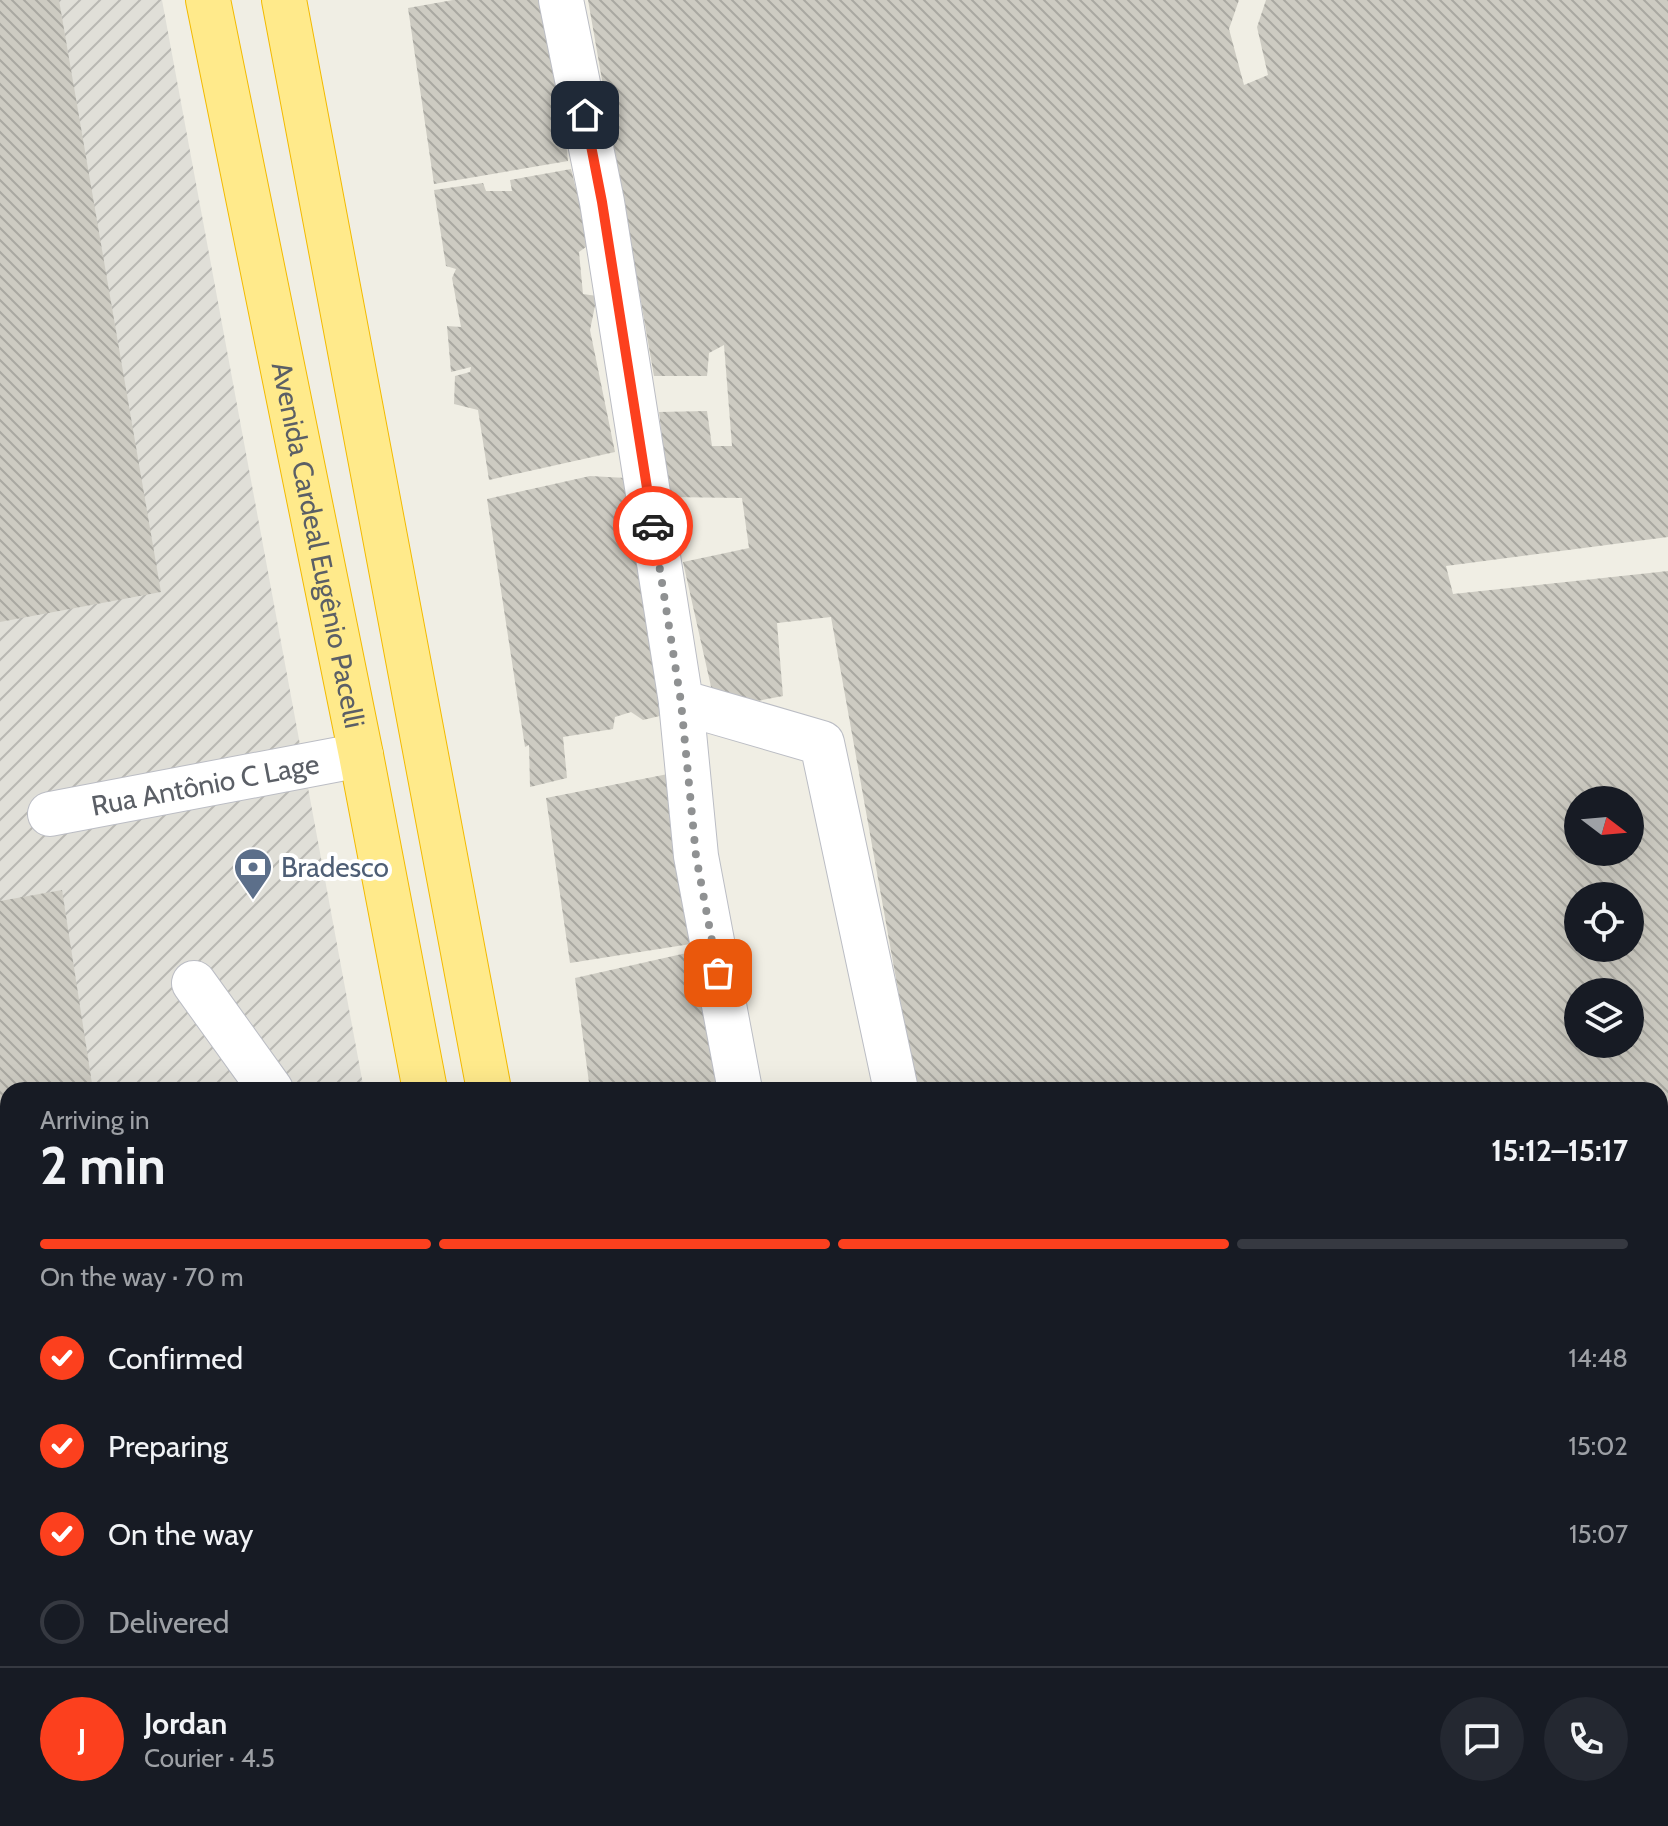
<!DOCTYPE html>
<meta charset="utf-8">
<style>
body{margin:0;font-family:Cabin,sans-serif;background:#242831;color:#f1f3f6;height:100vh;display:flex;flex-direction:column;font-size:30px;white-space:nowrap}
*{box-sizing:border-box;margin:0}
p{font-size:26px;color:#9ea1a6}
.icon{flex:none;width:44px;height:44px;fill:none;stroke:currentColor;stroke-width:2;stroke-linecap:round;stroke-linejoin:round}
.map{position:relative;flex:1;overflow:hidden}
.sheet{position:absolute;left:0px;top:1082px;width:1668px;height:744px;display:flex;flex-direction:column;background:#171b24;border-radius:24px 24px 0 0;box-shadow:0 8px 32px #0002}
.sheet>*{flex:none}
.needle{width:52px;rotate:106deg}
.buttons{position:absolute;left:1564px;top:786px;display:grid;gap:16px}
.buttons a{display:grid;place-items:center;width:80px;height:80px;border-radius:50%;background:#171b24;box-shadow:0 8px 32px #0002;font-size:40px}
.pin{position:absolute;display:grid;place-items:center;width:68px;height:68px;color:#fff;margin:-34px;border-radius:16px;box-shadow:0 4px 12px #0006}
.courier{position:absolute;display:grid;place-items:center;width:80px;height:80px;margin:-40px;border:6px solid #fc401e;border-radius:50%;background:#fff;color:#222;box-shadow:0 2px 10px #0007}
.overview em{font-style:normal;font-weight:800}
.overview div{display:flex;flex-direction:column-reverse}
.overview{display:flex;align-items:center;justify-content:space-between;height:136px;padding:0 40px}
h1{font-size:52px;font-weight:800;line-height:60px}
.bar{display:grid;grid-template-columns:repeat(4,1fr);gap:12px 8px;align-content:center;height:96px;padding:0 40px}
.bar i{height:10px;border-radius:6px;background:#363941}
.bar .on{background:#fc401e}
.bar p{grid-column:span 4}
.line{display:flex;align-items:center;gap:20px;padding:0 40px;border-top:2px solid #363941}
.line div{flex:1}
.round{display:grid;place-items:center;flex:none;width:84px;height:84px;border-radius:42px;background:#242831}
ol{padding:0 40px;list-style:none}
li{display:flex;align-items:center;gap:24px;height:88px}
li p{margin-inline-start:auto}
li .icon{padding:8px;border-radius:50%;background:#fc401e;color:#fff;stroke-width:4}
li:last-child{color:#9ea1a6}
li i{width:44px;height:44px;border:4px solid #363941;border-radius:50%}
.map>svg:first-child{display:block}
</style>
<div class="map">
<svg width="1668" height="1826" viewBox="0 0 1668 1826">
<defs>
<pattern id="industrial-furrows" width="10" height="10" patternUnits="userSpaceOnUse" patternTransform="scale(2)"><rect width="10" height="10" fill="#e0dfd8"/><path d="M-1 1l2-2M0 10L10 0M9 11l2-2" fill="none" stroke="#b9b8b3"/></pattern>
<pattern id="building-back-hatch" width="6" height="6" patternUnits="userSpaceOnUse" patternTransform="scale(2)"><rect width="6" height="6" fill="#cdcbc2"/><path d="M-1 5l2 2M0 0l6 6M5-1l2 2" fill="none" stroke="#a9a8a1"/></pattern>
</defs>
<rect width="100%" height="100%" fill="#f0eee4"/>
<path fill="url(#industrial-furrows)" d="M0,0H162L364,1090H8V1729L0,1730Z"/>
<path fill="#bdeac1" d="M260,1818H503L504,1826H265Z
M664,1818H812L806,1826H666Z"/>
<path fill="url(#building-back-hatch)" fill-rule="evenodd" d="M0,0H59L161,592L0,622Z
M453,0H550L568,161L434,184L408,8Z
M588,0H1239L1229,29L1244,85L1268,75L1257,27L1266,0H1668V537L1446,566L1453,594L1668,571V1413L1660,1410V1090H916L831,617L777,623L783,696L716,709L683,562L749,548L742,498L669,497L659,412L707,411L712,446H732L724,345L709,353L707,376H654ZM1578,800H1630V852H1578ZM1578,896H1630V948H1578ZM1578,992H1630V1044H1578Z
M571,169L590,244L579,252L583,294L597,296L590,330L615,452L489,480L478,410L454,404L455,376L470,372L471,367L451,372L447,326L461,327L452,278L456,269L446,266L434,190L483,183L486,191H512L510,180Z
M590,476L626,478L672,713L643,720L631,712L615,717L613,729L563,737L567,778L530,787L529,745L525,747L487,499Z
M668,774L697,943L570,963L546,798Z
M62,890L93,1090H8V1710L0,1711V901Z
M700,950L726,1090H590L575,978Z
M1668,1770V1826H1327L1326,1819L1334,1818H1660V1771Z"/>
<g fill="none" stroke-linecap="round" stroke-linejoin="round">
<defs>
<g id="minor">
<path d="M561,0L602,202L681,702L822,743L896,1090"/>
<path d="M681,702L696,856L740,1090"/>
<path id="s1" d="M50,814L361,755"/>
<path d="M194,983L271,1090"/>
<path d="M1660,1520L1668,1519"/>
<path d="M1660,1600L1668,1599"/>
<path d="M0,1774L8,1772"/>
<path d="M1219,1818L1220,1826"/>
<path d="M179,1826L200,1823"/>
<path d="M834,1826L839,1818"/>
</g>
<g id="highway">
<path id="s2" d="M208,0L361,755L425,1090"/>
<path d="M284,0L489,1090"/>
<path d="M550,1818L552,1826"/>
<path d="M621,1818L623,1826"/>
</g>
</defs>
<use href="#minor" stroke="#bbbdc4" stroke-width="46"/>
<use href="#highway" stroke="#f3ba00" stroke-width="46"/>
<path stroke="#95cba9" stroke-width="5" stroke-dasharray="8 4" stroke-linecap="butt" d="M440,1818L442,1826
M744,1818L746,1826"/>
<use href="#minor" stroke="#fff" stroke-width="44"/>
<use href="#highway" stroke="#ffea8b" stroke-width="44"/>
</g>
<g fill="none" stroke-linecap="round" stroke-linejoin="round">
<path stroke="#8f9192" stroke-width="8" stroke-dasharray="0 14.4" d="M653,526L681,702L696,856L718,973"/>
<path stroke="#fc401e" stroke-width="10" d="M585,115L602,202L653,526"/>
</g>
<defs>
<symbol id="bank-pin" viewBox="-11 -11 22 30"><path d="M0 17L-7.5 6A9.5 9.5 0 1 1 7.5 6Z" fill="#5c6f8a" stroke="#fff"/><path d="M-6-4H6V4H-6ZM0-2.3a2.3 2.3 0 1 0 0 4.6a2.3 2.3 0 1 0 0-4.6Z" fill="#fff"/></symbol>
</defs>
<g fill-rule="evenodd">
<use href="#bank-pin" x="231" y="845" width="44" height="60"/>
</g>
<g text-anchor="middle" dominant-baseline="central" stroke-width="8" stroke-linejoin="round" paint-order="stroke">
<g font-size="28" fill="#5b5f66" stroke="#fff">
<text stroke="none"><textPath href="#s2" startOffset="556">Avenida Cardeal Eugênio Pacelli</textPath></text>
<text stroke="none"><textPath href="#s1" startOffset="158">Rua Antônio C Lage</textPath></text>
</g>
<g font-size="28" fill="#4e5e75" stroke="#fff" text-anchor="start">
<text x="281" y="867">Bradesco</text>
</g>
</g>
</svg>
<div class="buttons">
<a><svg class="needle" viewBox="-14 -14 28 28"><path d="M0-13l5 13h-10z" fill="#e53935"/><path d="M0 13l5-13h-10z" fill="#9ea1a6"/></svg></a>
<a><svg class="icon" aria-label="locate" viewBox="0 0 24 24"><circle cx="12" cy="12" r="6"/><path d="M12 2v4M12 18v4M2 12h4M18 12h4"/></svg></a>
<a><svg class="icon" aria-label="layers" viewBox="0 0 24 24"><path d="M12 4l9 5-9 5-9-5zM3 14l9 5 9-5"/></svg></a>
</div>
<div class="pin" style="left:718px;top:973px;background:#ea580c"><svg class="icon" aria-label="bag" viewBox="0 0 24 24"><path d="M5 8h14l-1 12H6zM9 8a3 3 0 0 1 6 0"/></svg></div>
<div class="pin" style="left:585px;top:115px;background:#1f2937"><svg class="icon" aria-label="home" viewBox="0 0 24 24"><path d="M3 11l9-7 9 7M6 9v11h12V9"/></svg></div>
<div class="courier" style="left:653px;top:526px"><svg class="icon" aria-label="car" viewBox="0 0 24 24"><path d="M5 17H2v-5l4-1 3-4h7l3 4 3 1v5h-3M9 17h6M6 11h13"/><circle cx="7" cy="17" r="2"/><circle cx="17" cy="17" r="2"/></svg></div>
<section class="sheet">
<div class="overview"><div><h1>2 min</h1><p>Arriving in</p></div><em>15:12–15:17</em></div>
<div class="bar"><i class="on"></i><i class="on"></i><i class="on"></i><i></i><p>On the way · 70 m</p></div>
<ol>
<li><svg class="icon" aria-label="check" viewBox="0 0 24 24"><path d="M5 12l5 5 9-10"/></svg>Confirmed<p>14:48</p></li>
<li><svg class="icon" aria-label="check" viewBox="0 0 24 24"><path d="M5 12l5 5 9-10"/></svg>Preparing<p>15:02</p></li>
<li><svg class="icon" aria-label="check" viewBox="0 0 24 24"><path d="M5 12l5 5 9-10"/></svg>On the way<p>15:07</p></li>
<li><i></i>Delivered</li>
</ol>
<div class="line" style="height:144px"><b class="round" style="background:#fc401e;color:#fff">J</b><div><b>Jordan</b><p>Courier · 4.5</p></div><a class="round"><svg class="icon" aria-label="chat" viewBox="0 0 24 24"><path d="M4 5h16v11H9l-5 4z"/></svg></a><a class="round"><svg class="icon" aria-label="phone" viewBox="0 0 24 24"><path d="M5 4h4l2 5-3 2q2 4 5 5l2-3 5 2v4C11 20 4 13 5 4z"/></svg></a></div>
</section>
</div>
